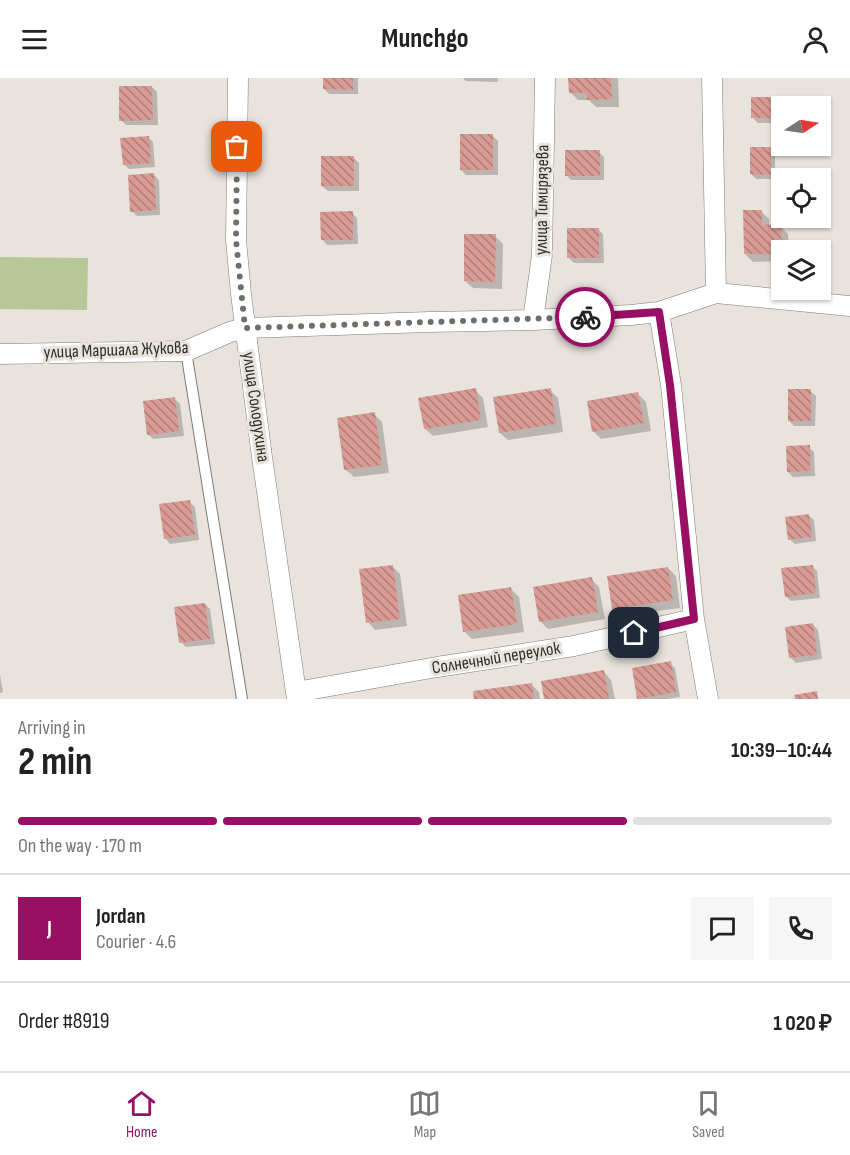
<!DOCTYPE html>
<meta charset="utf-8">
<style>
body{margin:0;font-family:"Sofia Sans Condensed",sans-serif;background:#f6f6f6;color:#222;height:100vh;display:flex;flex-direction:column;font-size:22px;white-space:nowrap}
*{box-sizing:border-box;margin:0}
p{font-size:20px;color:#767676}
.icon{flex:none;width:33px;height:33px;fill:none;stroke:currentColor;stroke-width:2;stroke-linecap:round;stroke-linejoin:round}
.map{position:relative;height:621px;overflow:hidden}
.side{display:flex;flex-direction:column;background:#fff;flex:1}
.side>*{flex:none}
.needle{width:39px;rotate:78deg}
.fabs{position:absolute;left:771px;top:18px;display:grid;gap:12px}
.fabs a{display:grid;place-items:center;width:60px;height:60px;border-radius:0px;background:#fff;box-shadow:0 2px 4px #0004;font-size:30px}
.pin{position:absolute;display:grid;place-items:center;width:51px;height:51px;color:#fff;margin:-26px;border-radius:12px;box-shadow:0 3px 9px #0006}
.courier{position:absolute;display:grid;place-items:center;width:60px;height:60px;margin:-30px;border:4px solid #981064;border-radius:50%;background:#fff;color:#222;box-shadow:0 2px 8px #0007}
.summary em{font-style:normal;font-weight:700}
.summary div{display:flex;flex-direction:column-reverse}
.summary{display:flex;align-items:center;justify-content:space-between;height:102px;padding:0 18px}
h1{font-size:39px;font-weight:700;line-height:45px}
.bar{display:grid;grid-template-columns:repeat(4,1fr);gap:9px 6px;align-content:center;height:72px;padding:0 18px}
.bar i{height:8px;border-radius:4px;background:#e0e0e0}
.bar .current{background:#981064}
.bar p{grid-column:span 4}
.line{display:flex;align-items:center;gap:15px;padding:0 18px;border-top:2px solid #e0e0e0}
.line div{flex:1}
.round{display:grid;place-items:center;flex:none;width:63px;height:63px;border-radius:0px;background:#f6f6f6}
header{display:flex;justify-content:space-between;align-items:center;height:78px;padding:0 18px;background:#fff;font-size:27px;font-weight:700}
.tabs{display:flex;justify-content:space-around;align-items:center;height:84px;border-top:2px solid #e0e0e0;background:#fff;font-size:16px;color:#767676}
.tabs a{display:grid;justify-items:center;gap:3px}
.tabs .current{color:#981064}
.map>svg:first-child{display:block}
</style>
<header><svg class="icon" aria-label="menu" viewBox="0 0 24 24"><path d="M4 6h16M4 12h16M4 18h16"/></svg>Munchgo<svg class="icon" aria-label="person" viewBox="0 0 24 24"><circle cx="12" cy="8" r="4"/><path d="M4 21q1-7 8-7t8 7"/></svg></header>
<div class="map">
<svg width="850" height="621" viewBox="0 0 850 621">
<defs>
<pattern id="building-back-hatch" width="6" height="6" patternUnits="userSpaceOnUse" patternTransform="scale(1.5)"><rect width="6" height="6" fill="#d99a93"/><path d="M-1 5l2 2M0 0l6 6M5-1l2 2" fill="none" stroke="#b07e78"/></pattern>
</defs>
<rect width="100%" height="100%" fill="#e9e3dd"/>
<path fill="#b7c797" d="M0,179L88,180L87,232L0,231Z"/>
<path fill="#0003" d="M324,0H358V16H329L324,11Z
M463,0H498V4L466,3Z
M570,0H618L619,29H596L589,22H578L570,14Z
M152,9L157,14L158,47H126L121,42Z
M776,20L781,25L782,45H758L753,40Z
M493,58L498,63V97H466L461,92Z
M148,59L153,64L155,89L129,91L124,86Z
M770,71L775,76V101H756L751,96Z
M599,74L604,79V102H571L566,97Z
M354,80L359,85V113H328L322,108Z
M154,97L159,102L160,137L137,138L132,133Z
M761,133L769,141V148H780L788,156L789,172H782V183L753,184L745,176Z
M352,135L357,140L358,166L327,167L322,161Z
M598,151L603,156L604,185H574L569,180Z
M495,158L503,166L502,211L473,210L465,203Z
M475,312L483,320L488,349L433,358L425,351Z
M550,312L558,320L563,354L508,362L500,355Z
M810,313L816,318L815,348H794L789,343Z
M638,316L646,324L651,353L601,361L593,353Z
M175,321L180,326L184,358L153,361L148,356Z
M374,336L382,344L389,395L354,399L346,392Z
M809,369L814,374L815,398L793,399L788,394Z
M189,424L195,429L199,462L170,466L165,460Z
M808,437L814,442L816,463L795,466L789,461Z
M392,488L400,496L407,548L375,552L368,544Z
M812,488L817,493L820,520L791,523L786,518Z
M668,490L676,498L680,530L621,538L614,531Z
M591,501L599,509L605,541L548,551L540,543Z
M511,511L519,519L524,554L472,561L464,553Z
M205,526L210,531L215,566L186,569L181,564Z
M813,547L818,552L822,581L796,585L790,579Z
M670,585L675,590L680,619L667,621H639Z
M604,594L611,602L615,621H546Z
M0,597L3,614L0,615Z
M531,606L539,614L540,621H476Z"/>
<path fill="url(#building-back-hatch)" d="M323,0H353V12L323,11Z
M568,0H611L612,21L587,22V15H569Z
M119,8H152L153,42L119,43Z
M751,19H777V40H751Z
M460,56H493V92H460Z
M149,58L151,85L123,87L120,60Z
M750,69H771V97L750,96Z
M565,72H600V98H565Z
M321,78H354V108H321Z
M154,95L156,132L130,134L128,97Z
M743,132H762V147L781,146L782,176H744Z
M353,133V162H321L320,134Z
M567,150H599V180H567Z
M464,156H496L495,204L464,203Z
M476,310L481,342L424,351L418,320Z
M551,310L556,346L499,355L493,319Z
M788,311H811V343H788Z
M638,314L644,345L592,354L587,323Z
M175,319L179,353L147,357L143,323Z
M375,334L382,387L344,392L337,340Z
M810,367V393L787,394L786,368Z
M190,422L195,457L164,461L159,426Z
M809,436L812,459L788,462L785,439Z
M393,487L400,541L366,545L359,491Z
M813,487L816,515L785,519L781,490Z
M668,489L673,522L612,531L607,498Z
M592,499L598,534L539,544L533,509Z
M511,509L517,546L463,554L458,517Z
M205,525L210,561L179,565L174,529Z
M813,545L817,577L789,580L785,549Z
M671,583L676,614L637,621L632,590Z
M604,592L609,621H544L541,603Z
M532,605L534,621H474L473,613Z
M817,613L818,621H795L794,617Z"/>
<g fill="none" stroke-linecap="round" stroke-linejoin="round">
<defs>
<path id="lane" d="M186,273L242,621"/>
<path id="street" d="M238,0L236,162L241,216L262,379L297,621
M712,0L716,215
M659,234L671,307L694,541L708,621
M533,242L542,177L545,0
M0,276L186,273L230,254L245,250L429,244L533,242L631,237L659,234L716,215L850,228
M296,614L437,589L574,568L694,541"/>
</defs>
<use href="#lane" stroke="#807a75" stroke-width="12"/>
<use href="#street" stroke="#807a75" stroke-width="21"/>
<use href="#lane" stroke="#fff" stroke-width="10"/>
<use href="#street" stroke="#fff" stroke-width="20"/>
</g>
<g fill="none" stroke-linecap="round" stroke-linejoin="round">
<path stroke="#716d69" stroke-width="6" stroke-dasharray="0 10.8" d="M237,69L236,162L245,250L585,239"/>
<path stroke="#981064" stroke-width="8" d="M585,239L659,234L670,307L694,541L634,555"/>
</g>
<g text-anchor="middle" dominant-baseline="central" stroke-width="6" stroke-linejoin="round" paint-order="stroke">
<g font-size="18" fill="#302e2b" stroke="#e9e3dd">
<text transform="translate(542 122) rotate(-89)">улица Тимирязева</text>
<text transform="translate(116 272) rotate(-2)">улица Маршала Жукова</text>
<text transform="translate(256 329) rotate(82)">улица Солодухина</text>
<text transform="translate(496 580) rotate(-9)">Солнечный переулок</text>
</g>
</g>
</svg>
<div class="fabs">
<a><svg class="needle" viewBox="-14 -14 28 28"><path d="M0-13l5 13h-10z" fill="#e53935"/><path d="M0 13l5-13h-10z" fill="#767676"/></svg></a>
<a><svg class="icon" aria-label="locate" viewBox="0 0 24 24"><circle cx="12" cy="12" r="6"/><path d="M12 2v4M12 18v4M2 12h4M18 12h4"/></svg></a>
<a><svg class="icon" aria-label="layers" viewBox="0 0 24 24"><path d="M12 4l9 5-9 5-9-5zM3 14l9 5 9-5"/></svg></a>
</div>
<div class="pin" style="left:237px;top:69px;background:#ea580c"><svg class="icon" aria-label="bag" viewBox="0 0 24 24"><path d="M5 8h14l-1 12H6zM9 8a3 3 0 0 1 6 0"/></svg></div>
<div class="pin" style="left:634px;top:555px;background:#1f2937"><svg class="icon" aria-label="home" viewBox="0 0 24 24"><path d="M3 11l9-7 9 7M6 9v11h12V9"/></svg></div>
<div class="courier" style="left:585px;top:239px"><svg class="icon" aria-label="bike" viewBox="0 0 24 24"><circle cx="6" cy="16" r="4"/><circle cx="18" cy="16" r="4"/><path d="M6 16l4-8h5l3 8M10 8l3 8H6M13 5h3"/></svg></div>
</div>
<section class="side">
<div class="summary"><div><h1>2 min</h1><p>Arriving in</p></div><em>10:39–10:44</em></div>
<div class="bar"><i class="current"></i><i class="current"></i><i class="current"></i><i></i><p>On the way · 170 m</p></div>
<div class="line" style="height:108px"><b class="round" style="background:#981064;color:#fff">J</b><div><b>Jordan</b><p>Courier · 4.6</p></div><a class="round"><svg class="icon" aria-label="chat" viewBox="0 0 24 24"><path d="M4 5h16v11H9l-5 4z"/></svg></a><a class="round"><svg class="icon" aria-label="phone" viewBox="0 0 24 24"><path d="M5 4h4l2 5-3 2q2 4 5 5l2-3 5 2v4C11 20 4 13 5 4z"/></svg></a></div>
<div class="line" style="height:78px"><div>Order #8919</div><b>1 020 ₽</b></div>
</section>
<nav class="tabs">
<a class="current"><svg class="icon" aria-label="home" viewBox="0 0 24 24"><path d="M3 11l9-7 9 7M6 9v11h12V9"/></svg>Home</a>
<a><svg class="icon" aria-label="map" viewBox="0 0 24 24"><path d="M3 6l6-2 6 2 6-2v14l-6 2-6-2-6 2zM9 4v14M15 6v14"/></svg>Map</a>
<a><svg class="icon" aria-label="saved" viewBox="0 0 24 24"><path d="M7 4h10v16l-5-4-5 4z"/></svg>Saved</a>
</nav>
